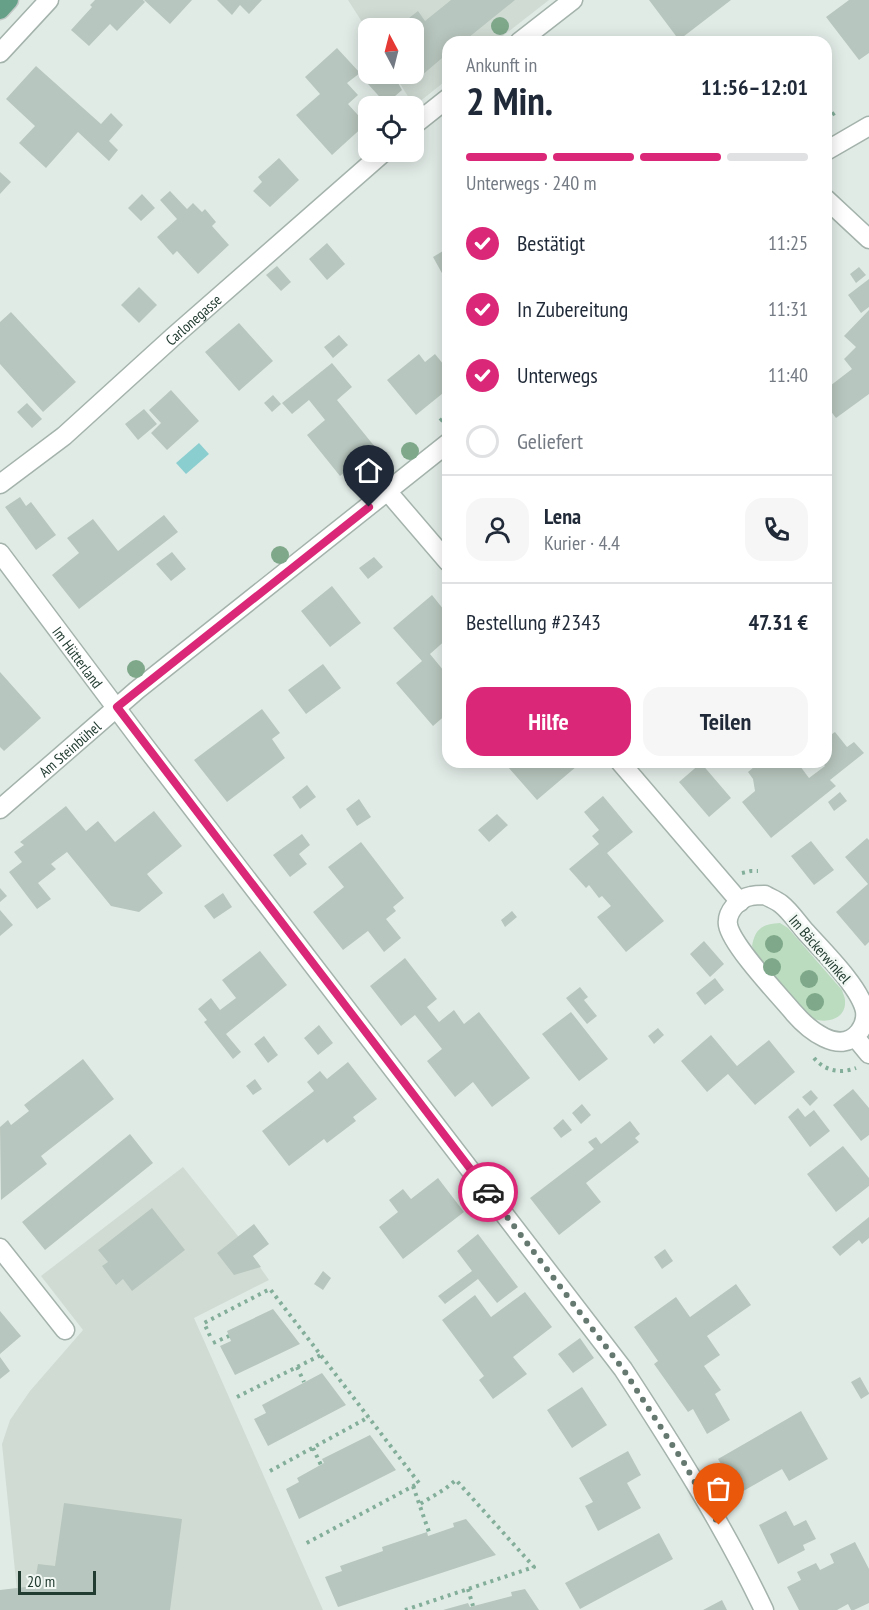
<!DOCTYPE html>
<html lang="de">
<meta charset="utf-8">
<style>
body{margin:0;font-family:"PT Sans Narrow",sans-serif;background:#f6f6f7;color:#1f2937;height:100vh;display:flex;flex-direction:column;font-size:22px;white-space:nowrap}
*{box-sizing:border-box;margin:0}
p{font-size:20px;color:#747a83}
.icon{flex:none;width:33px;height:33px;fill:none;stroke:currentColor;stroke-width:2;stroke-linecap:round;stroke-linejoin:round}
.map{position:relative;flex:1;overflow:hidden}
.sheet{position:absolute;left:442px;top:36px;width:390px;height:732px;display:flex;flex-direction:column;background:#fff;border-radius:18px;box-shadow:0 3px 15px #0003}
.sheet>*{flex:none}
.needle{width:39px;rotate:353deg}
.fabs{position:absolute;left:358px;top:18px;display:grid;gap:12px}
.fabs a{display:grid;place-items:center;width:66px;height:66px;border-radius:12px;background:#fff;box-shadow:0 3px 15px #0003;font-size:30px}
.scale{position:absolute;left:18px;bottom:15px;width:78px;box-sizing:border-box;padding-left:6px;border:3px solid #223c31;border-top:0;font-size:16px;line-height:21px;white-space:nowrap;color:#223c31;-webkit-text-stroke:4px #f2f8f4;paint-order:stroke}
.pin{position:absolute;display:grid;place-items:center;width:51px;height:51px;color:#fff;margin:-62px -26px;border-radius:50% 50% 50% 0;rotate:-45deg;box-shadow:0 0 6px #0007}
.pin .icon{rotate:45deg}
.courier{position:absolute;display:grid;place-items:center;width:60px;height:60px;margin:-30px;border:4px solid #db2777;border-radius:50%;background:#fff;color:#222;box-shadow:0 2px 8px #0007}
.headline em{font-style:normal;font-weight:600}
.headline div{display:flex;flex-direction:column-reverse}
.headline{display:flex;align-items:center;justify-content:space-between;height:102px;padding:0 24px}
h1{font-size:39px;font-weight:600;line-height:45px}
.bar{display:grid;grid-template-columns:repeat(4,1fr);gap:9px 6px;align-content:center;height:72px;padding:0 24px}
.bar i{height:8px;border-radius:4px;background:#e0e1e3}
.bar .current{background:#db2777}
.bar p{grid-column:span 4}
.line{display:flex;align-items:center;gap:15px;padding:0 24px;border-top:2px solid #e0e1e3}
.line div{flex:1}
.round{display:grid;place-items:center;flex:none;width:63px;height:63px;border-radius:18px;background:#f6f6f7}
ol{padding:0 24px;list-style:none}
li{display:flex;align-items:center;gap:18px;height:66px}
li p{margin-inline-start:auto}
li .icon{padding:6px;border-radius:50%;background:#db2777;color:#fff;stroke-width:4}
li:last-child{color:#747a83}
li i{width:33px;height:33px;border:3px solid #e0e1e3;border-radius:50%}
.action{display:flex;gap:12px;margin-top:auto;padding:12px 24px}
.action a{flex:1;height:69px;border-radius:18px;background:#db2777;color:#fff;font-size:24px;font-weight:600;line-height:69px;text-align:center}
.action a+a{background:#f6f6f7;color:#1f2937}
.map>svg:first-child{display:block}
</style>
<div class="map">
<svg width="869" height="1610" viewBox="0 0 869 1610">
<rect width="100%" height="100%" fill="#e1ebe6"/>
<path fill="#d0dbd4" d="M348,0H549L495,42H448V79L414,106L394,74H414V28H369V33Z
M183,1167L238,1236L269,1280L194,1318L323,1610H19L2,1444L10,1420L30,1391L83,1330L41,1276Z"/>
<path fill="#bbdcbf" d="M780,923L788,928L842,990C843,994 845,997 845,1000C847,1020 824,1025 810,1017L757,955L752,946C755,929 762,924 780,923Z"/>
<path fill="#8bcecf" d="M199,443L209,454L186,474L176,463Z"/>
<path fill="#b7c6be" d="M95,0H143L145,2L117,31L110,24L89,46L71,30L92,7L90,5Z
M144,0H192L170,24Z
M217,0H262L249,14L240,5L232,15Z
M451,0H515L463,42H448V53L421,76L414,67V27L416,26L409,18L418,11L425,21Z
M649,0H731L679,40Z
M849,0H869V53L859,60L826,17Z
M337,48L360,73L347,83L358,95L348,104L366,124L332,155L296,115L320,94L305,77Z
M36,66L101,124L111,113L123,125L109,141L118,150L109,161L78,132L46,168L19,143L35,126L6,99Z
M380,74H393L402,90L386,104L368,84Z
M448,145V158L442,150Z
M279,158L299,180L270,207L253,191L262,182L258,177Z
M0,172L11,182L0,194Z
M170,191L187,209L193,203L202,212L205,209L216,222L212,226L229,245L198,274L177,251L173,255L157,237L177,219L160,200Z
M142,194L155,208L141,221L128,208Z
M327,243L345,264L327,280L309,259Z
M448,248V284L433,257Z
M277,266L291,282L281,291L266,275Z
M859,267L866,275L856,283L850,274Z
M869,279V307L861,313L848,295Z
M139,287L157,305L139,323L121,305Z
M869,310V394L836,418L826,405V389L852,369L844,359L856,347L844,336Z
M11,312L76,382L43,412L0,364V322Z
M239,323L273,361L239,391L205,352Z
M339,335L348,345L333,358L324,347Z
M419,354L425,362L435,354L448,370V384L446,386L448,389L416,415L387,380Z
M332,363L352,387L337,400L375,447L340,476L307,435L325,420L309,400L292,414L282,403Z
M171,390L199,421L167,450L151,433L161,423L149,410Z
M273,395L281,404L272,412L264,403Z
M27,403L42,419L32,428L17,412Z
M144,409L157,424L138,440L125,424Z
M20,497L26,506L31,502L56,535L36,550L5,507Z
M164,515L178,532L79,609L52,575L79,553L67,538L93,519L118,551Z
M172,552L186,569L171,581L156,564Z
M374,557L383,567L368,579L359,568Z
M332,586L361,623L330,647L301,611Z
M432,595L448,615V638L430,654L448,676V713L433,726L396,683L422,661L393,628Z
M323,664L341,688L306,714L288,690Z
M0,672L41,718L4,751L0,747Z
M262,709L280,733L272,739L285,758L227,802L194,760Z
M835,732L847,747L854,742L864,753L830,780L836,786L771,838L742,802L755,791L753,779L748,772L760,762H797L809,778L825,766L821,762H826V738Z
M513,762H573L577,766L537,800L508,767Z
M701,763L731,798L709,817L679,782Z
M307,785L316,797L300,809L292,797Z
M840,792L847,801L834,811L828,802Z
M603,796L633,832L607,853L664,921L626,952L597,917L611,906L602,896L599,898L589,885L586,888L569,869L599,844L592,836L599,830L584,812Z
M359,799L371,817L357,826L346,809Z
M66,806L86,831L98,821L115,842L154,811L182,846L147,874L163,893L139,912L111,906L67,852L51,864L56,869L38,883L51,899L37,909L9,872L22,862L14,852L24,845L20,842Z
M497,814L508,825L489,842L478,830Z
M302,834L310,845L299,854L307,864L290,877L273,855Z
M867,838L869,840V942L865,946L836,912L868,884L845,857Z
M811,841L834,870L814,885L791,856Z
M361,842L404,898L393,907L396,911L386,919L401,938L384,952L368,931L343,950L313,912L344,887L328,867Z
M0,888L7,896L0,902Z
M223,893L232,907L214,919L204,906Z
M0,910L13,925L0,936Z
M512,911L517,917L505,927L501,920Z
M704,941L724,964L710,977L690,954Z
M260,951L287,985L226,1034L241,1052L233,1059L204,1022L207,1020L198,1009L211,998L220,1010L236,998L222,980Z
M405,958L437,999L427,1007L439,1022L454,1010L464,1024L479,1012L530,1078L492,1107L473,1082L455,1097L427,1061L442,1049L415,1015L401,1026L370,986Z
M715,978L724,990L705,1005L696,993Z
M580,987L588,997L584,1000L597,1016L587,1024L566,998Z
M571,1012L608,1059L579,1081L542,1034Z
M319,1025L333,1043L318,1055L304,1038Z
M658,1028L664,1035L654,1044L648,1036Z
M711,1035L737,1066L769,1040L795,1072L755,1105L728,1074L707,1092L681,1061Z
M264,1036L278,1055L268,1063L254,1044Z
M83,1059L114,1099L41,1156L47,1164L1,1200L0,1127L8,1120L11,1125L29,1111L24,1105Z
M348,1062L377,1099L353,1117L356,1121L327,1143L324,1139L289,1166L262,1131L314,1091L307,1082L320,1071L327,1079Z
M255,1079L262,1089L253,1095L246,1086Z
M853,1089L869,1108V1135L861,1141L833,1105Z
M811,1090L818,1098L810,1106L802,1097Z
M582,1104L591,1115L581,1124L572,1113Z
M798,1108L805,1117L814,1110L830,1131L810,1147L788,1117Z
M563,1119L572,1130L561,1138L553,1128Z
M630,1121L640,1134L635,1138L639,1142L586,1183L601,1202L559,1235L530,1198L594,1149L588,1142L596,1137L601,1144Z
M130,1134L153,1163L45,1250L22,1222Z
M843,1146L869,1178V1186L836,1212L807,1174Z
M438,1178L464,1212L403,1259L379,1227L398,1212L389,1200L403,1189L411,1199Z
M152,1208L185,1250L132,1291L123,1279L116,1285L102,1266L108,1262L98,1250Z
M869,1217V1238L862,1244L859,1240L840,1256L832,1247Z
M254,1224L269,1244L253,1256L261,1267L234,1275L217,1253Z
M478,1234L518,1287L497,1303L478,1279L445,1304L438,1296L472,1271L457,1251Z
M665,1249L673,1261L662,1269L654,1257Z
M323,1271L331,1278L323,1290L314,1284Z
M736,1284L751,1305L707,1336L720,1355L704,1366L721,1390L715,1394L730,1420L707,1434L693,1409L688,1412L654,1364L658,1361L634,1327L676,1297L690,1317Z
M525,1292L552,1327L513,1357L527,1374L493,1399L479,1380L484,1376L442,1320L475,1295L491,1317Z
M273,1309L300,1344L235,1375L220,1346L231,1341L227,1331Z
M0,1311L21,1336L0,1354Z
M580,1338L594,1358L573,1373L558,1354Z
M0,1357L10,1371L0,1379Z
M322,1373L346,1405L268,1446L254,1419L266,1413L262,1405Z
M860,1377L869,1393V1394L861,1399L851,1382Z
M582,1387L607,1425L572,1448L547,1410Z
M801,1411L828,1459L789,1481L782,1469L738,1494L718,1459Z
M370,1435L396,1470L299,1519L286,1489L299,1482L297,1478L324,1463L322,1459Z
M628,1451L641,1475L627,1483L641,1508L598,1531L585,1506L593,1502L579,1478Z
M64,1503L182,1519L170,1610H0V1590L34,1586L38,1564L55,1566Z
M786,1511L794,1526L806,1520L816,1539L803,1545L805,1550L778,1564L759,1525Z
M466,1519L496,1555L338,1607L325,1577L342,1571L340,1566L383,1551L382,1547L427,1532L428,1536L454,1527L453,1523Z
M659,1533L673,1559L580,1609L565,1583Z
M855,1542L869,1569V1603L854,1610H851L848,1604L837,1610H799L787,1587L801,1580L797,1572L816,1563L820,1570L834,1563L830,1554Z
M525,1589L539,1610H443L468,1603L470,1607L512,1596L511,1592Z
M722,1600L727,1610H703Z"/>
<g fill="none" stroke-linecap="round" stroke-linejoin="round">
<defs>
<g id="minor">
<path d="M519,42L573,0"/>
<path d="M0,53L49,0"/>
<path d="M414,125L448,98"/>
<path d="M826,151L869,126"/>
<path d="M826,199L869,239"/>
<path id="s1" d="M0,484L64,436L173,337L384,152"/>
<path d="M388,492L448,562"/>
<path id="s2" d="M0,553L144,745L623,1369C674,1447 724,1526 764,1610"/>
<path d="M620,762L740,902"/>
<path id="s3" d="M0,809L137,690L448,443"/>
<path d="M765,895C770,898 776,900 781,904C790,911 798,923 805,931C822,950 860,987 865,1011C866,1019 863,1027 859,1032C840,1057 807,1028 794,1013C779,995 732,946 728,925C726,912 739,898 751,896C756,895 761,895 765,895Z"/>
<path d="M855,1037L869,1054"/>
<path d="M0,1248L65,1330"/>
</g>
<path id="major" d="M0,10L9,0"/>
</defs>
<use href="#minor" stroke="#a4b3ac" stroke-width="21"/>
<use href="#major" stroke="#c1c8c5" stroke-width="21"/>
<path stroke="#83ae9a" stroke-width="4" stroke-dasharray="3 4.5" stroke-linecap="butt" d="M826,119L836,112
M440,421L448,414
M742,873L751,871H758
M814,1058C825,1071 840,1074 856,1068
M210,1336L204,1323L270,1289L419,1483L303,1545
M213,1343L229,1336
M297,1367L304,1382
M237,1397L321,1355
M313,1448L321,1465
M270,1471L369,1417
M413,1486L430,1535
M468,1589L473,1606
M405,1610L534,1567L456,1480L445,1489L420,1504"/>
<use href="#minor" stroke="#fff" stroke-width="18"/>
<use href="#major" stroke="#67a089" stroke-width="18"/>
</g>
<g fill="#7fa88a">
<circle cx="500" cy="26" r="9"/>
<circle cx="410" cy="451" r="9"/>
<circle cx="280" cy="555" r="9"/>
<circle cx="136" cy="669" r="9"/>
<circle cx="774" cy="944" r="9"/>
<circle cx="772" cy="967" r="9"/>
<circle cx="809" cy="979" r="9"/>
<circle cx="815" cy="1002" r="9"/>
</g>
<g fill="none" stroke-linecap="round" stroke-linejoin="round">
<path stroke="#657970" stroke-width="6" stroke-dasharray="0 10.8" d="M488,1192L623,1369L684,1463L719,1525"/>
<path stroke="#db2777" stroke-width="8" d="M369,507L117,707L488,1192"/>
</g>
<g text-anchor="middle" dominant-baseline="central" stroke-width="5" stroke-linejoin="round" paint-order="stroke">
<g font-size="15" fill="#223c31" stroke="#f2f8f4">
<text stroke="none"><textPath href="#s1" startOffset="254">Carlonegasse</textPath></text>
<text stroke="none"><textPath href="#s2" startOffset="130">Im Hütterland</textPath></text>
<text stroke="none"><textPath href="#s3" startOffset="92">Am Steinbühel</textPath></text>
<text transform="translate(820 949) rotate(49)">Im Bäckerwinkel</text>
</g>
</g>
</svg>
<div class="fabs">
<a><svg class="needle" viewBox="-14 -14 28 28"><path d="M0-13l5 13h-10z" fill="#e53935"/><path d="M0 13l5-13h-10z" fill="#747a83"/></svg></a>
<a><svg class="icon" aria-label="locate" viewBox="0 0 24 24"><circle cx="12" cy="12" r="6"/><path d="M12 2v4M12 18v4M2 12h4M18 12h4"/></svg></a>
</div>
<div class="scale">20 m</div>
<div class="pin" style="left:719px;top:1525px;background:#ea580c"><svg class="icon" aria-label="bag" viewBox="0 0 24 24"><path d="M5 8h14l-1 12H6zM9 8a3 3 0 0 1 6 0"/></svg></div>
<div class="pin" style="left:369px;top:507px;background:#1f2937"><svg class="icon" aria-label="home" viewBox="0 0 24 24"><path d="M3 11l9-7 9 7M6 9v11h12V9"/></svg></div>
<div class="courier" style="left:488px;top:1192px"><svg class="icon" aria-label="car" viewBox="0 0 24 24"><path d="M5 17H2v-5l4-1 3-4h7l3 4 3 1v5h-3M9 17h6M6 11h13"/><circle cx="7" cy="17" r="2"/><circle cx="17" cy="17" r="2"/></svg></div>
<section class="sheet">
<div class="headline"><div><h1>2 Min.</h1><p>Ankunft in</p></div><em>11:56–12:01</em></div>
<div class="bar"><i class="current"></i><i class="current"></i><i class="current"></i><i></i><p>Unterwegs · 240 m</p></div>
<ol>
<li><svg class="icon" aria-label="check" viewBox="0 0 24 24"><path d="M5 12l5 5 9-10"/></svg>Bestätigt<p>11:25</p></li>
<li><svg class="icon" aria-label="check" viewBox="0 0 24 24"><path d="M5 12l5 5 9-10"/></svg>In Zubereitung<p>11:31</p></li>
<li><svg class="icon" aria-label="check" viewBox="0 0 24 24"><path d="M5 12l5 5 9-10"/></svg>Unterwegs<p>11:40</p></li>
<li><i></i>Geliefert</li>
</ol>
<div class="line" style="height:108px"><a class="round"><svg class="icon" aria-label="person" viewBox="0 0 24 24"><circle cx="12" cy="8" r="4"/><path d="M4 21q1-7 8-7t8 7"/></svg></a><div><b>Lena</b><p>Kurier · 4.4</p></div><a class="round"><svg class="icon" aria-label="phone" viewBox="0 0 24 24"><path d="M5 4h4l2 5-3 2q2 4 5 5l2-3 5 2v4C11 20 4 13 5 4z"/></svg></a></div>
<div class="line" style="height:78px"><div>Bestellung #2343</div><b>47.31 €</b></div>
<div class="action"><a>Hilfe</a><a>Teilen</a></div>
</section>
</div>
